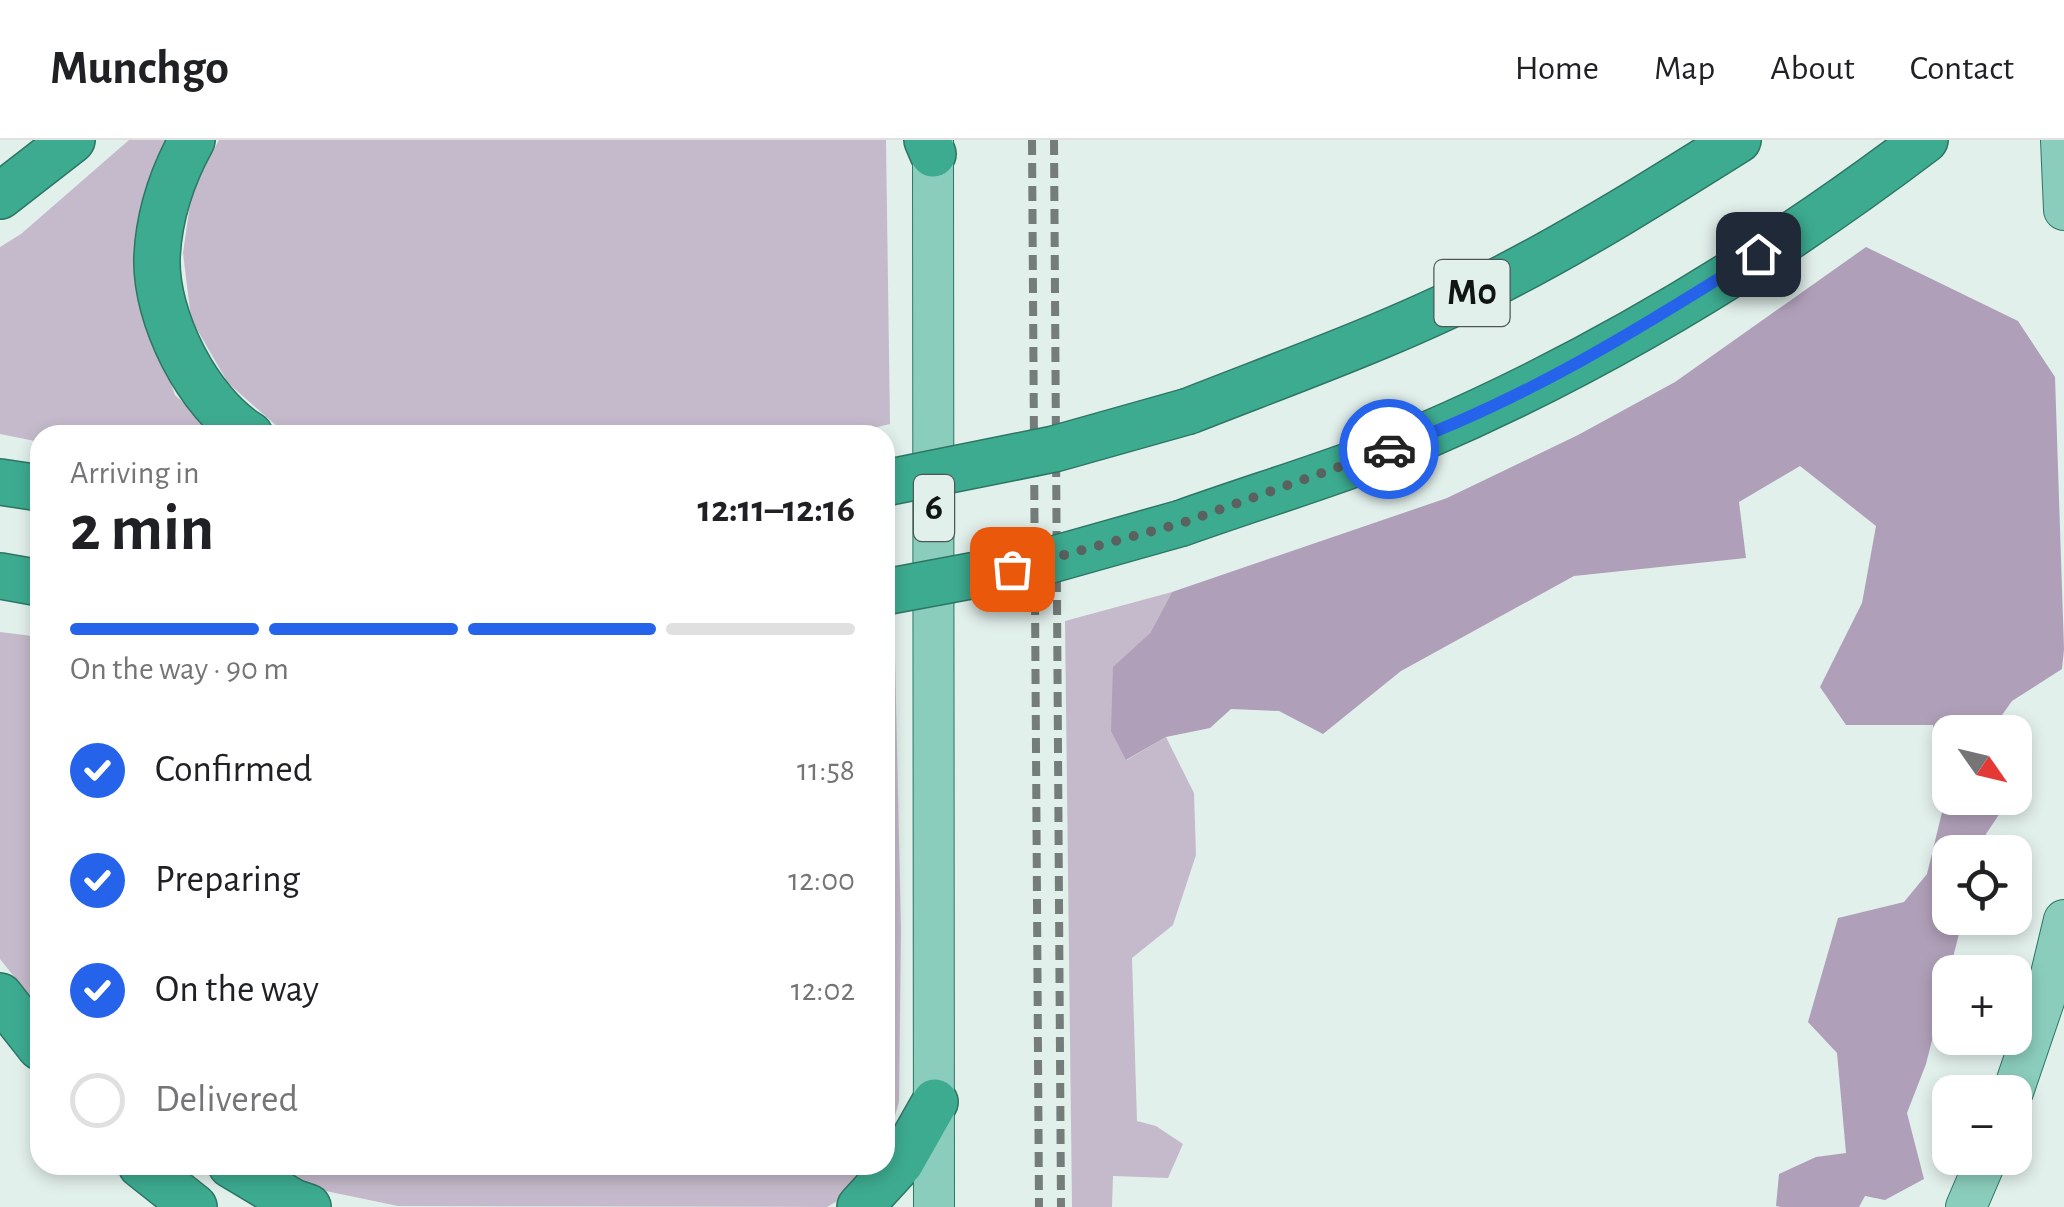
<!DOCTYPE html>
<meta charset="utf-8">
<style>
body{margin:0;font-family:"Alegreya Sans",sans-serif;background:#f6f6f6;color:#202124;height:100vh;display:flex;flex-direction:column;font-size:38px;white-space:nowrap}
*{box-sizing:border-box;margin:0}
p{font-size:32px;color:#757577}
.icon{flex:none;width:55px;height:55px;fill:none;stroke:currentColor;stroke-width:2;stroke-linecap:round;stroke-linejoin:round}
.map{position:relative;flex:1;overflow:hidden}
.sheet{position:absolute;left:30px;top:285px;width:865px;height:750px;display:flex;flex-direction:column;background:#fff;border-radius:30px;box-shadow:0 5px 15px #0003}
.sheet>*{flex:none}
.needle{width:65px;rotate:124deg}
.controls{position:absolute;left:1932px;top:575px;display:grid;gap:20px}
.controls a{display:grid;place-items:center;width:100px;height:100px;border-radius:20px;background:#fff;box-shadow:0 5px 15px #0003;font-size:50px}
.pin{position:absolute;display:grid;place-items:center;width:85px;height:85px;color:#fff;margin:-42px;border-radius:20px;box-shadow:0 5px 15px #0006}
.courier{position:absolute;display:grid;place-items:center;width:100px;height:100px;margin:-50px;border:8px solid #2563eb;border-radius:50%;background:#fff;color:#222;box-shadow:0 2px 12px #0007}
.head em{font-style:normal;font-weight:700}
.head div{display:flex;flex-direction:column-reverse}
.head{display:flex;align-items:center;justify-content:space-between;height:170px;padding:0 40px}
h1{font-size:65px;font-weight:700;line-height:75px}
.bar{display:grid;grid-template-columns:repeat(4,1fr);gap:15px 10px;align-content:center;height:120px;padding:0 40px}
.bar i{height:12px;border-radius:8px;background:#e0e0e0}
.bar .active{background:#2563eb}
.bar p{grid-column:span 4}
ol{padding:0 40px;list-style:none}
li{display:flex;align-items:center;gap:30px;height:110px}
li p{margin-inline-start:auto}
li .icon{padding:10px;border-radius:50%;background:#2563eb;color:#fff;stroke-width:4}
li:last-child{color:#757577}
li i{width:55px;height:55px;border:5px solid #e0e0e0;border-radius:50%}
header{display:flex;align-items:center;gap:60px;box-sizing:border-box;height:140px;padding:0 50px;background:#fff;border-bottom:2px solid #e0e0e0}
header strong{font-size:48px}
nav{display:flex;gap:55px;margin-inline-start:auto;font-size:35px}
.map>svg:first-child{display:block}
</style>
<header>
<strong>Munchgo</strong>
<nav><a>Home</a><a>Map</a><a>About</a><a>Contact</a></nav>
</header>
<div class="map">
<svg width="2064" height="1067" viewBox="0 0 2064 1067">
<rect width="100%" height="100%" fill="#e2f0ec"/>
<path fill="#c5bacb" d="M129,0H168L137,83L145,171L175,255L219,295H40V302L0,294V107L21,94Z
M219,0H886L890,284L844,295H287L228,243L191,179L183,113L192,50Z
M1172,452L1150,493L1114,527L1127,620L1166,597L1194,653L1196,715L1173,785L1132,818L1137,981L1156,986L1183,1004L1168,1038L1113,1036L1112,1067H1072L1065,481Z
M0,492L40,497V869L0,819Z
M895,517L901,790L899,962L885,1009V518Z
M273,1025H878L862,1047L827,1067L398,1066L316,1049Z"/>
<path fill="#b09fb8" d="M1866,107L2018,181L2055,237L2064,509L2062,529L2012,561L1995,585L1996,592H1950V658H2010L1986,694L1988,712H1950V778H1991L1962,782L1926,924L1907,973L1924,1039L1885,1060L1865,1056L1859,1067H1781L1776,1066L1779,1034L1816,1017L1846,1013L1837,913L1808,882L1838,778L1904,762L1927,734L1944,664L1933,585H1846L1820,547L1862,463L1876,386L1800,326L1739,362L1746,418L1574,436L1401,531L1323,594L1279,571L1231,569L1210,588L1166,597L1126,620L1111,591L1113,527L1150,493L1172,452L1447,358L1578,295L1675,242Z"/>
<g fill="none" stroke-linecap="round" stroke-linejoin="round">
<defs>
<path id="major" d="M933,0L934,1067
M2061,0L2064,70
M2013,952L2046,855L2064,780
M1966,1067L1987,1018"/>
<path id="highway" d="M192,0C172,36 159,75 157,117C155,178 198,263 250,295
M927,0L933,14
M0,56L72,0
M1189,271C1293,230 1401,192 1500,140C1582,98 1660,49 1738,0
M0,342L40,348
M1182,383C1263,354 1346,330 1425,296C1601,220 1772,116 1925,0
M0,436L40,443
M0,856L40,907
M141,1025L194,1067
M231,1025L293,1062L308,1067
M860,1067L901,1022L935,962"/>
</defs>
<use href="#major" stroke="#2d7664" stroke-width="42"/>
<use href="#highway" stroke="#2d7664" stroke-width="48"/>
<use href="#major" stroke="#8bcdbc" stroke-width="40"/>
<use href="#highway" stroke="#3dab90" stroke-width="45"/>
<path stroke="#747d7a" stroke-width="8" stroke-dasharray="15 8" stroke-linecap="butt" d="M1032,0L1039,1067
M1054,0L1061,1067"/>
<defs>
<path id="highway-bridge" d="M885,343L1054,309L1189,271
M885,452L1040,423L1182,383"/>
</defs>
<use href="#highway-bridge" stroke="#2d7664" stroke-width="48" stroke-linecap="butt"/>
<use href="#highway-bridge" stroke="#3dab90" stroke-width="45"/>
</g>
<g fill="none" stroke-linecap="round" stroke-linejoin="round">
<path stroke="#5a625f" stroke-width="10" stroke-dasharray="0 18" d="M1012,429L1182,383L1389,309"/>
<path stroke="#2563eb" stroke-width="12" d="M1389,309C1520,263 1641,188 1758,114"/>
</g>
<g text-anchor="middle" dominant-baseline="central" stroke-width="10" stroke-linejoin="round" paint-order="stroke">
<g fill="#e2f0ec" stroke="#4f5754" stroke-width="2.5">
<rect x="1434.5" y="120" width="75" height="66" rx="8"/>
<rect x="914" y="335" width="40" height="66" rx="8"/>
</g>
<g font-size="38" font-weight="bold" fill="#101513">
<text x="1472" y="153">M0</text>
<text x="934" y="368">6</text>
</g>
</g>
</svg>
<div class="controls">
<a><svg class="needle" viewBox="-14 -14 28 28"><path d="M0-13l5 13h-10z" fill="#e53935"/><path d="M0 13l5-13h-10z" fill="#757577"/></svg></a>
<a><svg class="icon" aria-label="locate" viewBox="0 0 24 24"><circle cx="12" cy="12" r="6"/><path d="M12 2v4M12 18v4M2 12h4M18 12h4"/></svg></a>
<a>+</a>
<a>−</a>
</div>
<div class="pin" style="left:1012px;top:429px;background:#ea580c"><svg class="icon" aria-label="bag" viewBox="0 0 24 24"><path d="M5 8h14l-1 12H6zM9 8a3 3 0 0 1 6 0"/></svg></div>
<div class="pin" style="left:1758px;top:114px;background:#1f2937"><svg class="icon" aria-label="home" viewBox="0 0 24 24"><path d="M3 11l9-7 9 7M6 9v11h12V9"/></svg></div>
<div class="courier" style="left:1389px;top:309px"><svg class="icon" aria-label="car" viewBox="0 0 24 24"><path d="M5 17H2v-5l4-1 3-4h7l3 4 3 1v5h-3M9 17h6M6 11h13"/><circle cx="7" cy="17" r="2"/><circle cx="17" cy="17" r="2"/></svg></div>
<section class="sheet">
<div class="head"><div><h1>2 min</h1><p>Arriving in</p></div><em>12:11–12:16</em></div>
<div class="bar"><i class="active"></i><i class="active"></i><i class="active"></i><i></i><p>On the way · 90 m</p></div>
<ol>
<li><svg class="icon" aria-label="check" viewBox="0 0 24 24"><path d="M5 12l5 5 9-10"/></svg>Confirmed<p>11:58</p></li>
<li><svg class="icon" aria-label="check" viewBox="0 0 24 24"><path d="M5 12l5 5 9-10"/></svg>Preparing<p>12:00</p></li>
<li><svg class="icon" aria-label="check" viewBox="0 0 24 24"><path d="M5 12l5 5 9-10"/></svg>On the way<p>12:02</p></li>
<li><i></i>Delivered</li>
</ol>
</section>
</div>
